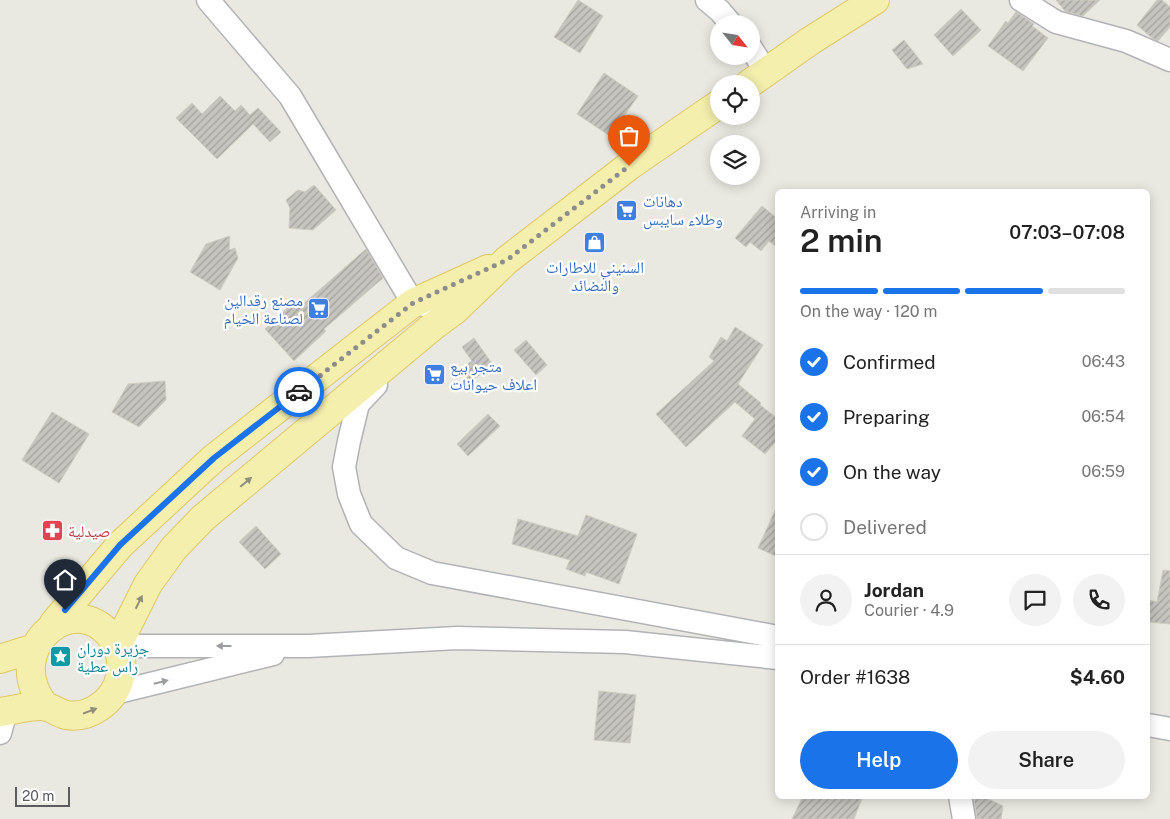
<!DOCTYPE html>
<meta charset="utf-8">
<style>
body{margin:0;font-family:"Public Sans","Noto Naskh Arabic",sans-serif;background:#f2f2f2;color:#222;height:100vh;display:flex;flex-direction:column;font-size:19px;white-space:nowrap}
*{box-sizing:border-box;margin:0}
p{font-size:16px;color:#767676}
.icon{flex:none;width:28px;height:28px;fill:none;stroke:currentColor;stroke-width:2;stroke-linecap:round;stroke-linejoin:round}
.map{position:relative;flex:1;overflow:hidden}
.panel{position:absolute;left:775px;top:189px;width:375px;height:610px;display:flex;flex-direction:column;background:#fff;border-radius:8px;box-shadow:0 2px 12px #0003}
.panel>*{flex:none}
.needle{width:32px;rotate:120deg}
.fabs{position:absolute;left:710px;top:15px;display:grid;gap:10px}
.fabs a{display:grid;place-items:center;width:50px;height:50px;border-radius:50%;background:#fff;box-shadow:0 2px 12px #0003;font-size:25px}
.scale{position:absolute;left:15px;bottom:12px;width:55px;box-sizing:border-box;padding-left:5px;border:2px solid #5a5c60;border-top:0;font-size:14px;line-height:18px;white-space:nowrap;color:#5a5c60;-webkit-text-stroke:4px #fff;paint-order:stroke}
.pin{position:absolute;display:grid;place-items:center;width:42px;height:42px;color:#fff;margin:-51px -21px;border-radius:50% 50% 50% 0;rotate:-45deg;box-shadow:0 0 5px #0007}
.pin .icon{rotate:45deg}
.courier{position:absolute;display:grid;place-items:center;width:50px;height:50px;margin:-25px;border:4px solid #1a73e8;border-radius:50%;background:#fff;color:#222;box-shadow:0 1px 6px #0007}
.summary em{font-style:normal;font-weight:600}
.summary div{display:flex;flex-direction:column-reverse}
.summary{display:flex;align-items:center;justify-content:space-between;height:85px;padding:0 25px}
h1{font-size:32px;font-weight:600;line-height:38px}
.bar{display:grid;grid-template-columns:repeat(4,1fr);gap:8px 5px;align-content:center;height:60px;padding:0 25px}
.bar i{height:6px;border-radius:4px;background:#e0e0e0}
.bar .current{background:#1a73e8}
.bar p{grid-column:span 4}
.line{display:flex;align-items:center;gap:12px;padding:0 25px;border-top:1px solid #e0e0e0}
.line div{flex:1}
.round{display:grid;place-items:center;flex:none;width:52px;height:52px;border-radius:26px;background:#f2f2f2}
ol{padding:0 25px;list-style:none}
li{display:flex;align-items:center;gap:15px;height:55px}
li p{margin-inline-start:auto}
li .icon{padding:5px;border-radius:50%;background:#1a73e8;color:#fff;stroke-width:4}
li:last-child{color:#767676}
li i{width:28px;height:28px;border:2px solid #e0e0e0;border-radius:50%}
.cta{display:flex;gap:10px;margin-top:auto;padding:10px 25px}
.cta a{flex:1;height:58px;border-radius:30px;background:#1a73e8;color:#fff;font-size:20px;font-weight:600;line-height:58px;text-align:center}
.cta a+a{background:#f2f2f2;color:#222}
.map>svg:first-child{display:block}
</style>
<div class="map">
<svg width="1170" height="819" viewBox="0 0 1170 819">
<defs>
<pattern id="building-hatch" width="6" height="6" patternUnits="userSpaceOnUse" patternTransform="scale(1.25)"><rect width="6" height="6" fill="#c6c4be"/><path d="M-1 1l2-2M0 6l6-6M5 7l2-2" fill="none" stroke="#a4a29e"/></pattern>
</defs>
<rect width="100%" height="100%" fill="#eae9e1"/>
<path fill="url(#building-hatch)" stroke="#cecbc0" d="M578,0L603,16L580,53L554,37Z
M1056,0H1100L1083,16L1065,11Z
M1157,0H1162L1170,7V27L1158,41L1152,38L1137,25Z
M961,9L981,30L953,56L934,35Z
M1016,12L1034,24L1032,26L1048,38L1023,71L988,46L1006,21L1008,23Z
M904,40L912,50L923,64L907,69L892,50Z
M604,73L638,96L610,136L577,114Z
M220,96L235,111L241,105L250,115L258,108L281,132L270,142L253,124L217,159L176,118L192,103L202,114Z
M314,185L336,210L313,230L289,228L290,208L286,200L298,190L305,192Z
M762,206L778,219V248L769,241L761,251L750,242L746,247L735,238Z
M230,236L229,250L235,248L238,258L220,290L190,272L206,244Z
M366,249L383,278L324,329L326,331L294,361L265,329L296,300L301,306Z
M735,327L763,345L738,384L761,403L760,405L778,419V439L765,454L742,436L755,419L735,402L686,447L656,414L714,361L709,357L721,337L727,341Z
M474,338L493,365L470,382L460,369L472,361L462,347Z
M526,340L547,365L536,375L514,350Z
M165,381L166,400L139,427L112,412L128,384Z
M52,412L89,434L59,483L22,460Z
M488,414L500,426L468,456L457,444Z
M778,504V557L758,548Z
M586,515L637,534L619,584L586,572L585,576L566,569L570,560L512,544L518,519L578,536Z
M256,526L281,554L265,569L239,542Z
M1163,570L1170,571V624L1148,622V600L1157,602Z
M599,691L636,695L630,743L594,740Z
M803,796H863L854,819H792Z
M973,796H982L1003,806L1001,819H977Z"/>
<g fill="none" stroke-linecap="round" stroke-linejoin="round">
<defs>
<path id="minor" d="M208,0L290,96L413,303L430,306
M707,0L720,11L731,24
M1021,0L1056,22L1126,41L1170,60
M751,48L766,72
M376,385L358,404L349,441L344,467L349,494L361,524L396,558L432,573L778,637
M117,646H308L457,638L625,642L778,658
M114,693L273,654
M1148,725L1170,729
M0,733L6,711
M960,796L964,819"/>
<path id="major" d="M749,84L810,41L875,0
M54,623L120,545L214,458L413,303L488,269
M117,646L148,584L174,548L203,518L432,327L455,310L507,260L629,166L719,104
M0,659L28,650
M0,712C14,710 28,706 41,706C48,705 58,713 66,715C90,719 115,701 120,677C123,665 121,652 114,641C77,584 0,648 44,705"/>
</defs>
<use href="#minor" stroke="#b2b3b7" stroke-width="25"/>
<use href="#major" stroke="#dfc766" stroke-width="30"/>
<use href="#minor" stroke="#fff" stroke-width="22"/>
<use href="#major" stroke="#f4efad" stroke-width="28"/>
</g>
<defs><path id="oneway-solid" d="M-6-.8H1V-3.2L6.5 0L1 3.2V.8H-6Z" transform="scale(1.25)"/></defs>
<g fill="#908f7b">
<use href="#oneway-solid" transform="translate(246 482) rotate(-40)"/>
<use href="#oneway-solid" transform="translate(139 602) rotate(-64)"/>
<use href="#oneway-solid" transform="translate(90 711) rotate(-21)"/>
</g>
<g fill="#9c9da0">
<use href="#oneway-solid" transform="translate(224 646) rotate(180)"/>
<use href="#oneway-solid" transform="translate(161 682) rotate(-14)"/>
</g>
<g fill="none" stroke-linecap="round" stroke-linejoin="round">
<path stroke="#8c8d8d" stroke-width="5" stroke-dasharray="0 9" d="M299,392L413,303L507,260L629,166"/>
<path stroke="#1a73e8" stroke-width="6" d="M65,610L120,545L214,458L299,392"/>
</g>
<defs>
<symbol id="supermarket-square" viewBox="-11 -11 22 22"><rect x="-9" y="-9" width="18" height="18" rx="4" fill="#3f7fe0" stroke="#fff"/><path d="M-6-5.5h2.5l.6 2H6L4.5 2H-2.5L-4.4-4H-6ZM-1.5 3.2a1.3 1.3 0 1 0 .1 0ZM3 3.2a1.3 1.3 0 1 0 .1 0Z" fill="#fff"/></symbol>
<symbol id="shop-square" viewBox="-11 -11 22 22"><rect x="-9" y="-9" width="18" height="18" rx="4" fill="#3f7fe0" stroke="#fff"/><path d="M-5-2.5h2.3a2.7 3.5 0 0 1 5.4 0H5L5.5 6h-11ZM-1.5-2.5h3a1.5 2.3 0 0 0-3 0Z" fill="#fff"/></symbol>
<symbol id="pharmacy-square" viewBox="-11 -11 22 22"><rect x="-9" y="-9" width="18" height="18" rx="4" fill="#e0444e" stroke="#fff"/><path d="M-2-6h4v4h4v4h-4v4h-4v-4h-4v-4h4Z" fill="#fff"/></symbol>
<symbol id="sight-square" viewBox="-11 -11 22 22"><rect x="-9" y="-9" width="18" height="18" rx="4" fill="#0f9aa8" stroke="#fff"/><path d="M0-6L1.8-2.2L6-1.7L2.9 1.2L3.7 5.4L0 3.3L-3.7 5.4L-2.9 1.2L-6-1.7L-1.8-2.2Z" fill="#fff"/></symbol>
</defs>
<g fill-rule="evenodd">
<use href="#supermarket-square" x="614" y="198" width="25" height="25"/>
<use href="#shop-square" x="582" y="230" width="25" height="25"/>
<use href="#supermarket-square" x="306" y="296" width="25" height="25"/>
<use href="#supermarket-square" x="422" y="362" width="25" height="25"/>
<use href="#pharmacy-square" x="40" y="518" width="25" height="25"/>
<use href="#sight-square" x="48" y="644" width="25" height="25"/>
</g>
<g text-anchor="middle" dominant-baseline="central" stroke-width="4.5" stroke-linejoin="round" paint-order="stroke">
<g font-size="16" fill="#366cbe" stroke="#fff" text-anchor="start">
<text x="643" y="201">دهانات<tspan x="643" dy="18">وطلاء سايبس</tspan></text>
<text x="595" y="267" text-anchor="middle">السنيني للاطارات<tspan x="595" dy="18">والنضائد</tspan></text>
<text x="303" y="300" text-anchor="end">مصنع رقدالين<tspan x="303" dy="18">لصناعة الخيام</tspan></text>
<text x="450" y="366">متجر بيع<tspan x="450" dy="18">اعلاف حيوانات</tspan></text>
</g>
<g font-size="16" fill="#be3a42" stroke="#fff" text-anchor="start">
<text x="68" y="531">صيدلية</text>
</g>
<g font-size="16" fill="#0d838f" stroke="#fff" text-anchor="start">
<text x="77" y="648">جزيرة دوران<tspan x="77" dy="18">راس عطية</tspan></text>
</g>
</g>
</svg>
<div class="fabs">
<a><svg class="needle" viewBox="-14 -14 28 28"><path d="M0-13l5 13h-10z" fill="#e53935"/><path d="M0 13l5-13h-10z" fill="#767676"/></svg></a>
<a><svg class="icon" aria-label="locate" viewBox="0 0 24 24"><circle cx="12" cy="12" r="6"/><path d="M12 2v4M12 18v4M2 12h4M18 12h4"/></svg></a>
<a><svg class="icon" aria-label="layers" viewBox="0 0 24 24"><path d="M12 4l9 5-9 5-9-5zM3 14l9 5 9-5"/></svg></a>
</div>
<div class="scale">20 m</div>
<div class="pin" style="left:629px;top:166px;background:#ea580c"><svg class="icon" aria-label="bag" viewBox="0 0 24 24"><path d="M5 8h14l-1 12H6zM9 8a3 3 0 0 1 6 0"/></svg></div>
<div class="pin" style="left:65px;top:610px;background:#1f2937"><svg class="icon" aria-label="home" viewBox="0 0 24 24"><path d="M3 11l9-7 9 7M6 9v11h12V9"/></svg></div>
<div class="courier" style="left:299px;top:392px"><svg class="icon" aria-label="car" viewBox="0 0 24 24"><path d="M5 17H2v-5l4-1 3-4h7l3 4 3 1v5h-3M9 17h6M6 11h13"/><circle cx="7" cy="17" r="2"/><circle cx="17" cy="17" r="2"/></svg></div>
<section class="panel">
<div class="summary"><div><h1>2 min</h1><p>Arriving in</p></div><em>07:03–07:08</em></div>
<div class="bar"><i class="current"></i><i class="current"></i><i class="current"></i><i></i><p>On the way · 120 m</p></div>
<ol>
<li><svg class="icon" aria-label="check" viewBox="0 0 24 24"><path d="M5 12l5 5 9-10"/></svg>Confirmed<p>06:43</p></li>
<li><svg class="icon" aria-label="check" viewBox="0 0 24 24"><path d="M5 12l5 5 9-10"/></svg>Preparing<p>06:54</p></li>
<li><svg class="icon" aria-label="check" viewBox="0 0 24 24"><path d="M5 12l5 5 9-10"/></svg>On the way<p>06:59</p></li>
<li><i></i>Delivered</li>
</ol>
<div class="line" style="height:90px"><a class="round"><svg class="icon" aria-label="person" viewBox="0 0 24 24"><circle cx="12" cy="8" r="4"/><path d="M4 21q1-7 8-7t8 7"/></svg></a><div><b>Jordan</b><p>Courier · 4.9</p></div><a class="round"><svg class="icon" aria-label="chat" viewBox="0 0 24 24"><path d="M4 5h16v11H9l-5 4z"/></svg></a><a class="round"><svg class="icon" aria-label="phone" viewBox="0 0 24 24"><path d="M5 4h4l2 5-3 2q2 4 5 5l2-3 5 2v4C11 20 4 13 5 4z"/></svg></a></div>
<div class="line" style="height:65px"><div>Order #1638</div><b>$4.60</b></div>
<div class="cta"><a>Help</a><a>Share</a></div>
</section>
</div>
